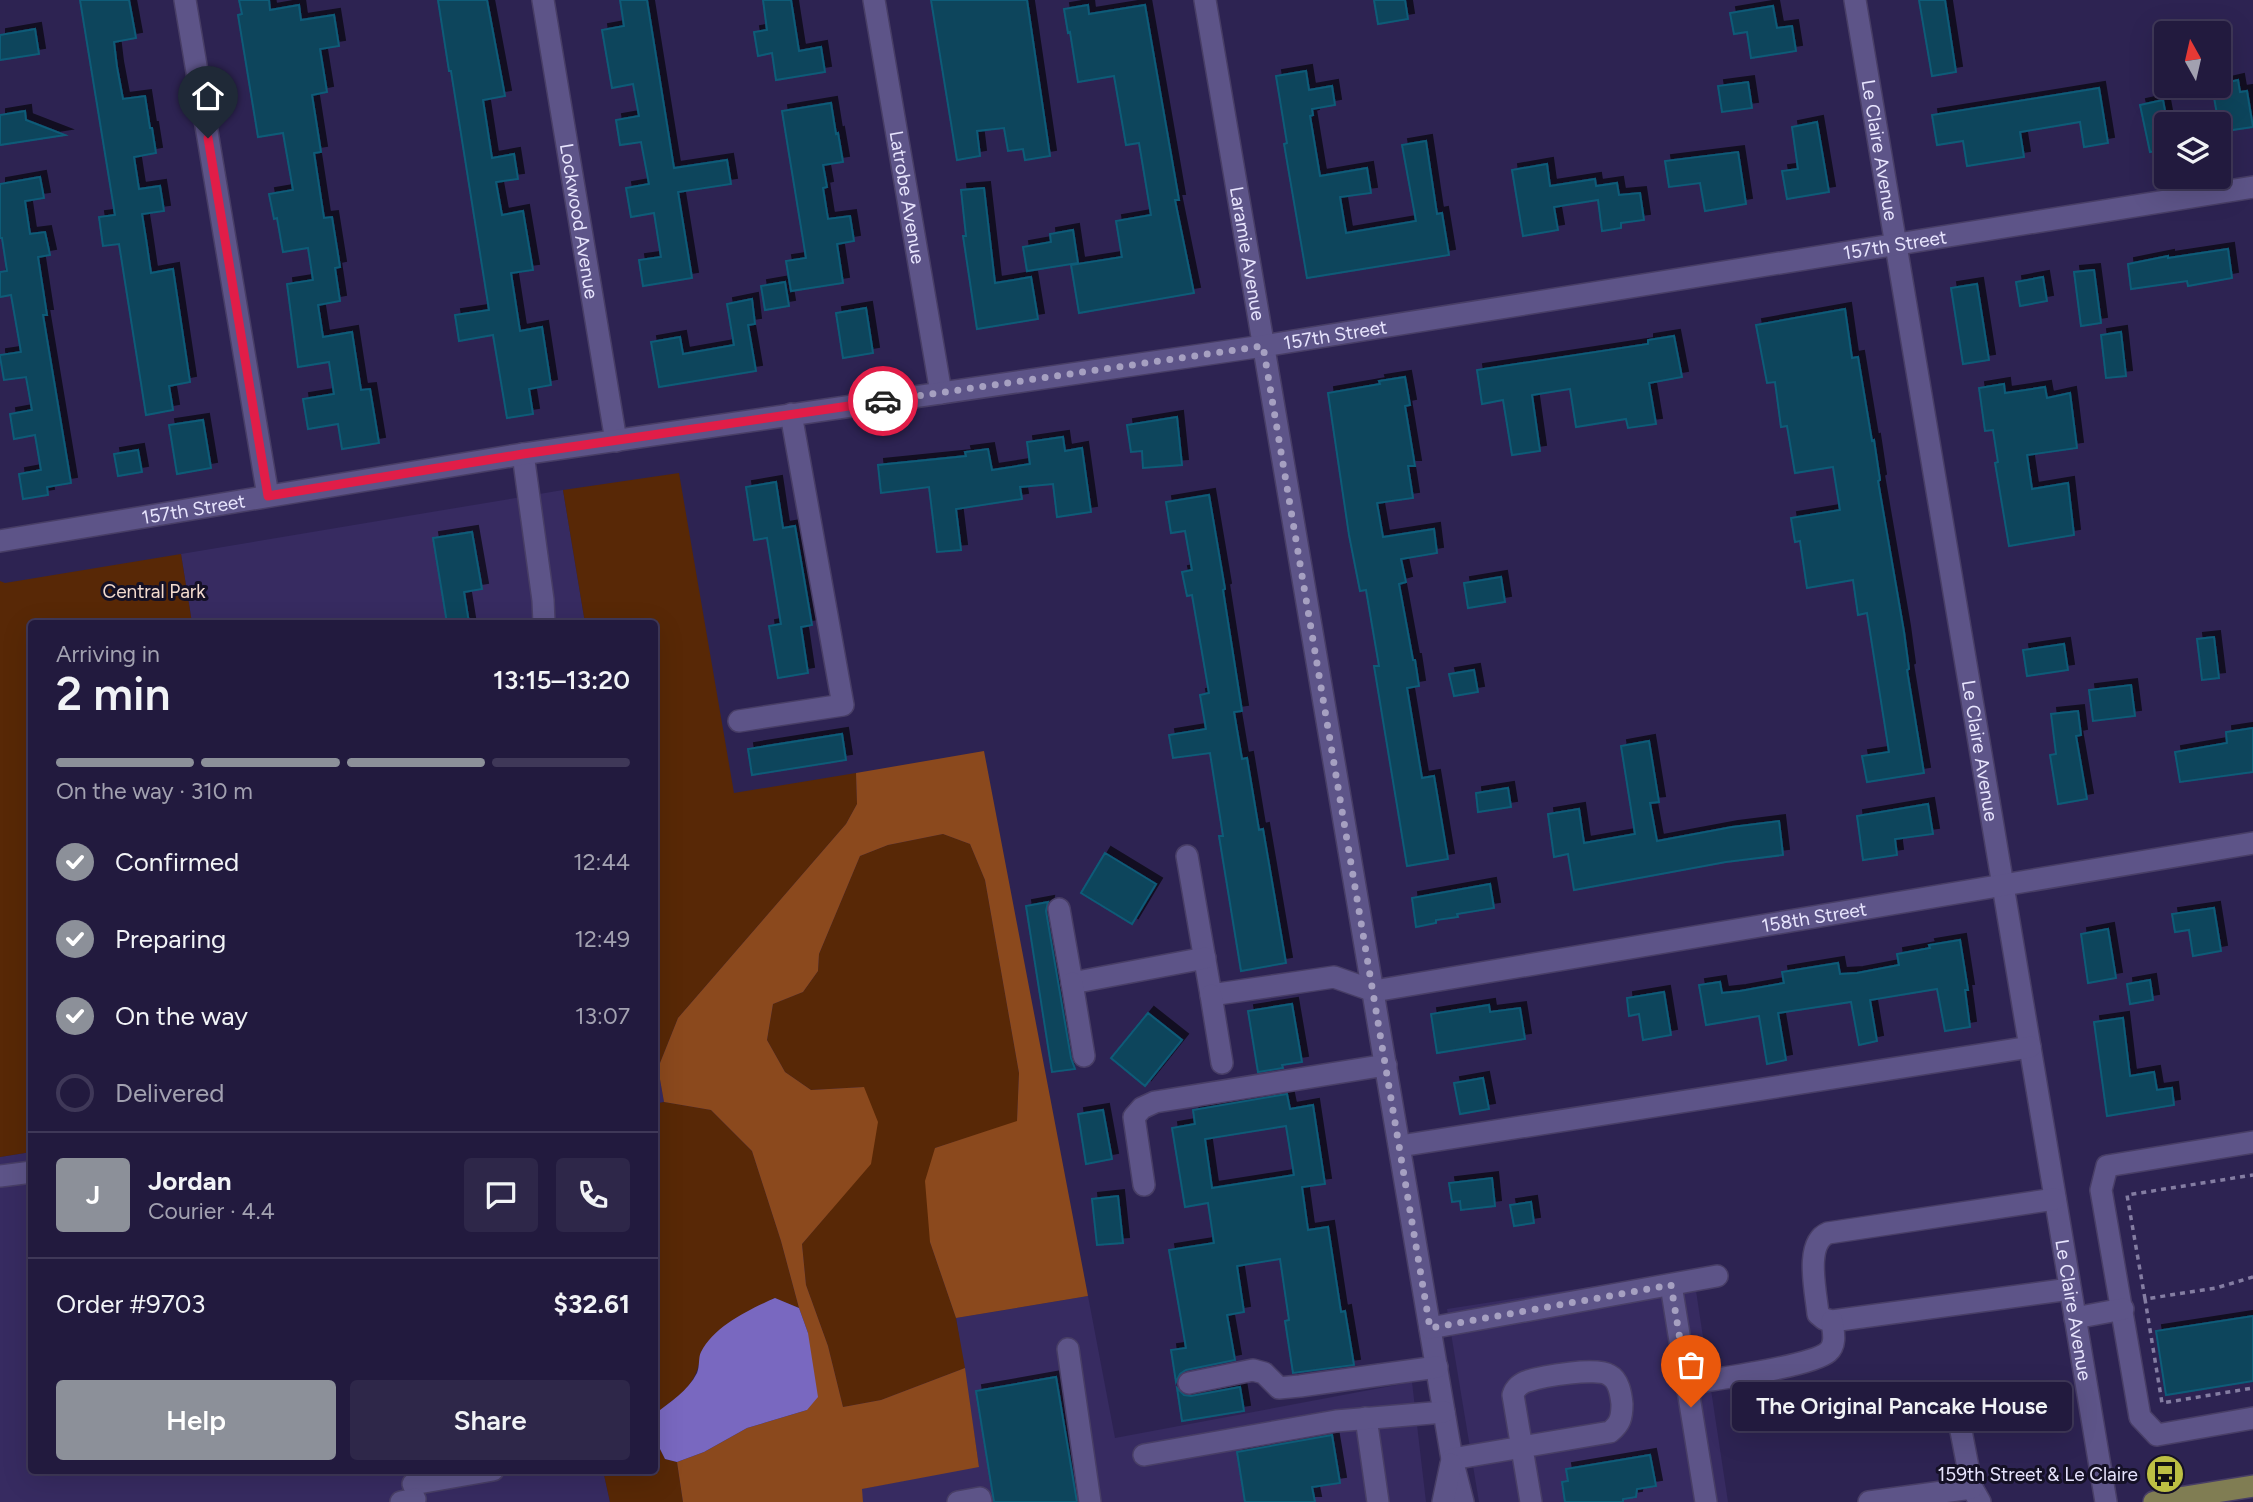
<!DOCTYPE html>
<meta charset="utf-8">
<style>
body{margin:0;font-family:Figtree,sans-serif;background:#2e2749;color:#f1f3f6;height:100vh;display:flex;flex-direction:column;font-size:26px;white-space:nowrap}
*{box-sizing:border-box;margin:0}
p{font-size:23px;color:#a2a1b0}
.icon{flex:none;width:38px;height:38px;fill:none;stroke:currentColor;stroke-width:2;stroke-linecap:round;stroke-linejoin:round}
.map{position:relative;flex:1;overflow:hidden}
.details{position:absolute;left:28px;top:620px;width:630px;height:854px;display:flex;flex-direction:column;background:#221a3e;border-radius:7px;box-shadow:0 7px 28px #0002,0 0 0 2px #3f3858}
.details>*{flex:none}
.needle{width:46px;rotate:352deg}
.buttons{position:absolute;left:2154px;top:21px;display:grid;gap:14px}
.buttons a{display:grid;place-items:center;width:77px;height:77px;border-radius:7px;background:#221a3e;box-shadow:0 7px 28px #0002,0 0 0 2px #3f3858;font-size:35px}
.pin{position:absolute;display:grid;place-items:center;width:60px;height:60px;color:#fff;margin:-72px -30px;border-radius:50% 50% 50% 0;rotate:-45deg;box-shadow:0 0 7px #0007}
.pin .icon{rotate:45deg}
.courier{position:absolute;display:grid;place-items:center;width:70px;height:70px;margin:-35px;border:5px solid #e11d48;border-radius:50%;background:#fff;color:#222;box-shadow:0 2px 9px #0007}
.bubble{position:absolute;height:49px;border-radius:7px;background:#221a3e;box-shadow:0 7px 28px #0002,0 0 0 2px #3f3858;font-size:23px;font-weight:600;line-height:49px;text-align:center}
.head em{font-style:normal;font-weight:600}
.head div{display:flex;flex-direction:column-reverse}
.head{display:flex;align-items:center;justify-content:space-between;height:119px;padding:0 28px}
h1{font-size:46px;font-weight:600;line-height:52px}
.bar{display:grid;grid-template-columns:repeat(4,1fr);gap:10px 7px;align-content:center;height:84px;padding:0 28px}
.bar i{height:9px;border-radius:5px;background:#3f3858}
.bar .selected{background:#8c9099}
.bar p{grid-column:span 4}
.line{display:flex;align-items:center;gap:18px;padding:0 28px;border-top:2px solid #3f3858}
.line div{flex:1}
.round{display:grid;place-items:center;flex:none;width:74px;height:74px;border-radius:7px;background:#2e2749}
ol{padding:0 28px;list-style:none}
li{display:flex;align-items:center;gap:21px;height:77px}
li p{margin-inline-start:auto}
li .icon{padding:7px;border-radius:50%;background:#8c9099;color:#fff;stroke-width:4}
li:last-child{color:#a2a1b0}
li i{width:38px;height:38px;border:4px solid #3f3858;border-radius:50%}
.button{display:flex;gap:14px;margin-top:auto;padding:14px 28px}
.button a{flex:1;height:80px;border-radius:7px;background:#8c9099;color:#fff;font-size:28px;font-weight:600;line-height:80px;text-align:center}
.button a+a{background:#2e2749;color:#f1f3f6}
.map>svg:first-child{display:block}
</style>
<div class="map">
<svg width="2253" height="1502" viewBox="0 0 2253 1502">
<defs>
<filter id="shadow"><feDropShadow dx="6" dy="-6" stdDeviation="0" flood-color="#0009"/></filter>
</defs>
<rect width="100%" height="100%" fill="#2d2352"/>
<path fill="#372b61" d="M563,490L585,623H192L181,554Z
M654,1046L664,1102L655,1104H654Z
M31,1152L32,1470H603L610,1502H0V1157Z
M1693,1271L1728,1502H1479L1447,1309Z
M1088,1296L1115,1438L1412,1382L1426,1502H863L861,1489L979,1466L956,1318Z"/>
<path fill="#582806" d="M679,473L734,793L856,773L857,804L846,824L678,1018L658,1068L654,1046V623H585L563,490Z
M181,554L192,623H32L31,1152L0,1157V581L5,583Z
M943,834L970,844L985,880L1019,1073L1017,1122L935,1148L930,1242L956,1318L965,1368L881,1400L843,1407L828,1346L806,1285L802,1244L831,1210L864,1087L811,1090L785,1072L767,1040L773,1004L803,992L818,971L819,954L860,856L888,845Z
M664,1102L711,1110L752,1151L781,1241L799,1308L774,1298L701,1352C697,1387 681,1394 655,1414V1418L654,1104Z
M655,1439L665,1459L677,1462L683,1502H610L603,1470H654Z"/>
<path fill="#8b491d" d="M984,751L1088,1296L956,1318L930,1242L925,1181L935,1148L1017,1121L1019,1073L985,880L970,844L943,834L888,845L860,856L819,954L818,971L803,992L773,1004L767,1040L785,1072L811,1090L864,1087L878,1122L871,1164L802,1244L806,1285L828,1346L843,1407L881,1400L965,1368L979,1467L862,1489L863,1502H683L677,1462L704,1452L747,1428L807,1410L808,1333L799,1308L781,1241L752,1151L711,1110L664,1102L658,1068L678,1018L846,824L857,804L856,773Z"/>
<path fill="#7968c0" d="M775,1298L799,1308L808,1333L818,1397L807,1410L747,1428L704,1452L677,1462L665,1459L655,1439V1414C670,1402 688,1391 697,1373C700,1366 698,1358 701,1352C714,1326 750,1309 775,1298Z"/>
<path fill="#0e445b" stroke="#115b78" stroke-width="2" fill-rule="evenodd" filter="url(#shadow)" d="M80,0H129L136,38L114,42L117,67L123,99L145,96L150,128H152L156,153L134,157L139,189L160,186L164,211L142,214L146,239L151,273L173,269L190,382L169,386L173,410L146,415L119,244L103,246L99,217L115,215Z
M239,0H269L270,10L299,5L301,20L334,15L339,46L320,49L327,92L312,95L321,152L314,153L324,218L332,217L340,267L335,268L340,301L318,305L323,337L352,332L361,390L370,389L379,443L342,449L338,424L308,429L303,399L334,394L329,362L298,367L287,284L313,280L308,248L283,252L277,218L274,219L269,194L293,190L283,133L258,137L238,15L242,14Z
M438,0H487L505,96L483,100L492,158L514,154L518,179L496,182L502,215L523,211L533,270L511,273L520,331L542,327L551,385L529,389L533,414L507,418L493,335L459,341L455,315L489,310L451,71H449Z
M620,0H647L674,168L727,160L731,184L678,192L692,278L643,286L639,260L661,257L654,213L631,217L626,188L649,184L641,142L620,145L616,120L639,116L633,84L612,88L602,30L624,26Z
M763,0H791L799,51L821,47L825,72L776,80L772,53L758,56L754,32L767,30Z
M931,0H1027L1050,156L1025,160L1023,149L1008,151L1004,128L977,131L980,156L957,160Z
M1374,0H1405L1408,19L1378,24Z
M1919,0H1945L1956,72L1932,76Z
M1088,5L1089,14L1145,5L1179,200H1175L1194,293L1079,313L1071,265L1122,257L1116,221L1151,215L1139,143L1126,145L1114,76L1078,82L1070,32L1068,33L1064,9Z
M1773,6L1777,28L1792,26L1796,51L1751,58L1747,32L1734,34L1730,13Z
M35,29L39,54L0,60V35Z
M1306,71L1309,90L1332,86L1335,105L1312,109L1313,115L1310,116L1320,176L1367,168L1371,193L1340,197L1346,233L1416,221L1402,145L1426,141L1437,214L1442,213L1449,255L1307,278L1284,144L1287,143L1276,76Z
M2238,80L2240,92L2247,91L2253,127L2232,130L2230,118L2218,120L2212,86Z
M1748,82L1752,108L1722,112L1718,86Z
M2099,88L2108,143L2084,147L2080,122L2020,132L2024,157L1967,166L1963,141L1937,145L1932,115Z
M2163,100L2166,116V149L2150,152L2140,105Z
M831,103L836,134L838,133L843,162L823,165L827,187L823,188L828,219L850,216L854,241L837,244L843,283L791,291L786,261L806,258L782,111Z
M25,111L26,120L65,135L0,145V115Z
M1817,122L1829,192L1787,199L1782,171L1798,169L1792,127Z
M1738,152L1746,204L1705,211L1700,183L1669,187L1665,161Z
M1547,164L1550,186L1595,179L1596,186L1617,183L1619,195L1640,193L1644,220L1621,223V228L1602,231L1598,200L1554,207L1558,230L1523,236L1512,170Z
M40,177L44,198L25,201L30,234L45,232L50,255L38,257L47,315H43L71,483L47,487L48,495L23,499L19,474L41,470L35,435L14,439L10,414L32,410L26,377L4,380L0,357V355L21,352L11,295L0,297V272L7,271L2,238H0V184Z
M984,188L995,283L1031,277L1038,319L977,329L963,236H966L961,190Z
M1073,230L1078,263L1027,271L1023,247L1051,242L1050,234Z
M2228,249L2232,278L2188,286L2187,281L2131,289L2128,264L2168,256V258Z
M2094,270L2101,323L2081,326L2074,272Z
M2043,277L2047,301L2020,306L2016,282Z
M785,282L789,306L765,310L761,286Z
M1977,284L1989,360L1963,364L1951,288Z
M752,299L755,324L748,325L756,371L659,387L651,342L680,337L683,354L734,345L727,304Z
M866,308L873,353L843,358L836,313Z
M1845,309L1852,358L1858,357L1872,441L1874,440L1880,480L1878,481L1904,632L1909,669L1907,670L1924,773L1867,782L1862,756L1889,752L1867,613L1858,615L1853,580L1807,588L1800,541L1795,542L1791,518L1840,510L1833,467L1795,473L1787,426L1781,427L1775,382L1767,383L1756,325Z
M2121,332L2126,376L2106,378L2101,335Z
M1674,336L1682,377L1649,383L1656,424L1628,428L1626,419L1576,427L1570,389L1532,395L1540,451L1512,455L1503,400L1482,404L1477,370L1648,344V340Z
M1405,377L1410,405L1405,406L1415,466H1408L1413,498L1377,503L1383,537L1434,529L1437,553L1401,559L1406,582L1399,584L1413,660H1415L1419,686L1407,688L1422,778L1434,776L1448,859L1407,866L1374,666H1379L1366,590L1360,591L1349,535L1328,393L1380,384L1379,381Z
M2004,384L2005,393L2045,387L2047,398L2070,393L2077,448L2027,455L2032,489L2068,483L2074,535L2009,546L1995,463L1998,462L1993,430L1985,431L1979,388Z
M1177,417L1182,465L1143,468L1142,451L1131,452L1127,425Z
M203,420L211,468L177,474L169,425Z
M1063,437L1065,451L1082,448L1091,512L1057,517L1053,484L1020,487L1022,499L956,509L961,550L937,552L929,487L881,493L878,465L966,456L965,452L988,449L992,470L1030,464L1027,442Z
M138,450L142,472L118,476L114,454Z
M776,482L783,528L795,526L812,625L801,627L808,673L778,678L769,626L781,624L767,538L754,540L746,487Z
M1209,495L1225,589L1223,590L1242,711L1234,712L1242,759L1247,758L1259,830L1263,829L1286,963L1241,971L1219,836H1223L1210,753L1173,758L1169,735L1206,729L1200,695L1209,693L1192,595L1187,596L1182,572L1192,570L1185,531L1171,533L1166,502Z
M472,532L482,589L464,592L469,623H447L433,538Z
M1501,577L1505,602L1468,608L1464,583Z
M2214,637L2219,678L2202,680L2197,639Z
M2064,644L2068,670L2027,676L2023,650Z
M1474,670L1478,692L1454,696L1449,674Z
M2131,685L2135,716L2093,721L2089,690Z
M2078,711L2081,735L2076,736L2087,799L2058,804L2050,755L2056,754L2051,714Z
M2253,728V772L2180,782L2175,752L2227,743L2226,732Z
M842,734L846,760L752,775L748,749Z
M1649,741L1659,802L1650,803L1657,841L1732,827L1779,821L1783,855L1726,862L1574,890L1568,854L1554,857L1548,814L1579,809L1584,843L1635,834L1621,746Z
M1508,788L1511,807L1478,812L1476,793Z
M1928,804L1933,834L1895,839L1897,855L1863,860L1857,816Z
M1105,853L1156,884L1132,924L1081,893Z
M1490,884L1494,908L1457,914L1458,917L1436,920V923L1416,927L1412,898Z
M1048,902L1046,911L1071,1058L1075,1069L1052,1072L1026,906Z
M2214,908L2221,951L2193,956L2189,930L2175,932L2172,914Z
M2108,929L2116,978L2088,983L2081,934Z
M1960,940L1968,990H1965L1970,1027L1945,1031L1937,989L1870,1000L1877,1041L1859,1045L1851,1002L1778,1013L1786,1060L1767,1064L1759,1016L1706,1025L1699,985L1720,982L1722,993L1740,991L1784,983L1782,972L1838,963L1840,974L1857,973L1899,965L1897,954L1930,948L1929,945Z
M2150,980L2153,1000L2130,1004L2127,984Z
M1664,992L1671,1035L1643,1040L1639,1014L1629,1016L1627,998Z
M1292,1004L1302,1062L1282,1065L1283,1068L1258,1072L1248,1011Z
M1489,1005L1490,1012L1520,1008L1525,1039L1437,1053L1431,1014Z
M1148,1013L1182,1040L1145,1086L1111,1058Z
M2123,1018L2130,1076L2154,1072L2157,1090L2172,1088L2174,1105L2107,1116L2094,1022Z
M1483,1078L1489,1109L1460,1114L1454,1083Z
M1287,1094L1290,1109L1313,1105L1325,1184L1302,1187L1308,1230L1328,1227L1341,1312L1345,1311L1354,1365L1293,1373L1285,1321L1289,1320L1280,1259L1237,1266L1244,1312L1227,1315L1235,1360L1186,1370L1180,1374L1176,1382L1171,1350L1186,1348L1169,1250L1214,1243L1208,1203L1185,1207L1172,1128L1195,1124L1193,1110ZM1286,1126L1294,1175L1212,1188L1205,1139Z
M1103,1110L1112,1159L1086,1164L1078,1114Z
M1492,1178L1495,1206L1461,1210L1460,1201L1452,1202L1449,1183Z
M1118,1196L1123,1243L1097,1245L1092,1199Z
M1531,1202L1534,1223L1514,1226L1510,1205Z
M2253,1316V1381L2166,1395L2156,1331Z
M1056,1377L1077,1502H994L976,1391Z
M1240,1387L1244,1411L1182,1421L1177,1388L1184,1395L1191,1396Z
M1332,1435L1340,1483L1312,1487L1315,1502H1245L1237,1452Z
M1650,1455L1656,1486L1637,1489L1636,1497L1623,1499V1502H1565L1562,1482L1568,1481L1566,1469Z"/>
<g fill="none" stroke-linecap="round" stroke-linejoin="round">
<defs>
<g id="minor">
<path d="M185,0L268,496"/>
<path id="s1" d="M543,0L616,441"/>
<path id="s2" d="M874,0L941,393"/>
<path id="s3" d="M1205,0L1452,1459L1463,1502"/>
<path id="s4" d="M1855,0L2106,1502"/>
<path d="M523,454L543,600L544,623"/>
<path id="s5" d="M0,541L523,454L1263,346L2253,187"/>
<path d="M739,721L843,705L791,414"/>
<path id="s6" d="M1187,856L1211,995L1334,977L1374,991L2253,843"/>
<path d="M1059,909L1072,983L1205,958"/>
<path d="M1072,983L1084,1056"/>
<path d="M1211,995L1222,1063"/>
<path d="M2253,1142L2107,1166L2101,1190L2140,1417L2157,1435L2253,1418"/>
<path d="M1400,1146L2030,1047"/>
<path d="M0,1176L32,1172"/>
<path d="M1144,1185L1134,1117L1142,1108L1155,1102L1386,1065"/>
<path d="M2055,1199L1828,1233C1804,1243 1816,1292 1818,1314L1824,1319L1832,1321L2070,1289"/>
<path d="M1671,1285L1706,1502"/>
<path d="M2075,1318L2123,1309"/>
<path d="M1430,1328L1717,1276"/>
<path d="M1068,1349L1090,1502"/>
<path d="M1189,1383L1253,1370L1264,1373L1279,1388L1300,1386L1437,1367"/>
<path d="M1687,1384C1714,1379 1810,1367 1828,1352C1837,1344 1833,1331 1832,1321"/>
<path d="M1956,1405L1972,1488L1980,1502"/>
<path d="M1366,1418L1378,1502"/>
<path d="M1144,1455L1336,1421L1444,1412"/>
<path d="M1452,1459L1610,1432C1620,1424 1622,1418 1622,1404C1621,1394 1619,1380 1609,1375C1597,1367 1543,1376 1528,1381C1521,1383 1515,1388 1513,1395L1531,1502"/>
<path d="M413,1484L493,1470"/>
<path d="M401,1502L415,1499"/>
<path d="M958,1502L980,1498L981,1502"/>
<path d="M1443,1502L1451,1464"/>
<path d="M1869,1502L1972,1488"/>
</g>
<path id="major" d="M2154,1502L2253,1486"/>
</defs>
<use href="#minor" stroke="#483e66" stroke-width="24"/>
<use href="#major" stroke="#483e66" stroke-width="24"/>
<path stroke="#847da2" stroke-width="3.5" stroke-dasharray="5 5" stroke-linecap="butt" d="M2253,1277L2216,1288L2145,1299L2162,1403L2253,1388
M2145,1299L2127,1195L2253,1175"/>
<use href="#minor" stroke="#5d5488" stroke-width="21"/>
<use href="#major" stroke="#807d53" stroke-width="21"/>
</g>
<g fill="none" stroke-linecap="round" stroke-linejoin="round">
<path stroke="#a6a0c1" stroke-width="7" stroke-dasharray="0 12.6" d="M883,401L1263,346L1430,1328L1671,1285L1691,1407"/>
<path stroke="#e11d48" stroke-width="9" d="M208,138L268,496L523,454L883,401"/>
</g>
<defs>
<symbol id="bus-disc" viewBox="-11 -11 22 22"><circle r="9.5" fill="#bcbf43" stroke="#151126"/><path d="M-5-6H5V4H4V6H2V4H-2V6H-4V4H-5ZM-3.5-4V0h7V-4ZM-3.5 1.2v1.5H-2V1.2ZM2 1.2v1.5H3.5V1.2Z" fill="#111"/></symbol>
</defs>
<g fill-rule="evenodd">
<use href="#bus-disc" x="2143" y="1452" width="44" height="44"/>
</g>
<g text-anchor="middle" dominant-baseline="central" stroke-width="6" stroke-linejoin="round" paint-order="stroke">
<g font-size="19" fill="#e7e4fd" stroke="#151126">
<text stroke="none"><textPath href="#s4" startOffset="152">Le Claire Avenue</textPath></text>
<text stroke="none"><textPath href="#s2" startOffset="200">Latrobe Avenue</textPath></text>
<text stroke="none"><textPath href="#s1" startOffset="224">Lockwood Avenue</textPath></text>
<text stroke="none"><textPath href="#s5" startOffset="1918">157th Street</textPath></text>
<text stroke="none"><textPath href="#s3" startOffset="257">Laramie Avenue</textPath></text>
<text stroke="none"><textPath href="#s5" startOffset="1351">157th Street</textPath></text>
<text stroke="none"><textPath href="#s5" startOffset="196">157th Street</textPath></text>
<text stroke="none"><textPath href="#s4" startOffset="761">Le Claire Avenue</textPath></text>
<text stroke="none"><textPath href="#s6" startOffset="754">158th Street</textPath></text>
<text stroke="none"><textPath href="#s4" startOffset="1328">Le Claire Avenue</textPath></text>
</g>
<g font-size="19" fill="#f3dbce" stroke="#151126">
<text x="154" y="591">Central Park</text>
</g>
<g font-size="19" fill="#e7e4fd" stroke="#151126" text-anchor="end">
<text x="2138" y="1474">159th Street &amp; Le Claire</text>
</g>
</g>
</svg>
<div class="buttons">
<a><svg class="needle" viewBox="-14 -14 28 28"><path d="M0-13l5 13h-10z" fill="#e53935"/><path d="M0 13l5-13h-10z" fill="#a2a1b0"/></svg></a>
<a><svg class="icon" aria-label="layers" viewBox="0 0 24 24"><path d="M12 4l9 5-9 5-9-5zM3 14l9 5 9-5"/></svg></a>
</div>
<div class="pin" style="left:1691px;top:1407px;background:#ea580c"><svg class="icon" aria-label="bag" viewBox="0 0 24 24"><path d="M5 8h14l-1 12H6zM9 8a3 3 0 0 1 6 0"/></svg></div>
<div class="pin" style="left:208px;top:138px;background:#1f2937"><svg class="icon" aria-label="home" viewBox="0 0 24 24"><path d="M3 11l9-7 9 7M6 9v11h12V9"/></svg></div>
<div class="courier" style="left:883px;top:401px"><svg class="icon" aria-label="car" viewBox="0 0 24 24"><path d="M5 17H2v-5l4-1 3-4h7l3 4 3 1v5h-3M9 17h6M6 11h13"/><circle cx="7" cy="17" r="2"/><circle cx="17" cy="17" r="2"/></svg></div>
<div class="bubble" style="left:1732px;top:1382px;width:340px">The Original Pancake House</div>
<section class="details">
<div class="head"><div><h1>2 min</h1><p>Arriving in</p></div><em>13:15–13:20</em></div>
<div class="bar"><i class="selected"></i><i class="selected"></i><i class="selected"></i><i></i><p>On the way · 310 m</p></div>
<ol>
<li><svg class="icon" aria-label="check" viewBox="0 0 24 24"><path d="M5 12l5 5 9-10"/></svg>Confirmed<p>12:44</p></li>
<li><svg class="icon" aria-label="check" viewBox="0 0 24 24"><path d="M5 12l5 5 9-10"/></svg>Preparing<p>12:49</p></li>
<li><svg class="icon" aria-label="check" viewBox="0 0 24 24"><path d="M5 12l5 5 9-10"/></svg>On the way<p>13:07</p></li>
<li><i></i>Delivered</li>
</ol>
<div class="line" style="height:126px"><b class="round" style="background:#8c9099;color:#fff">J</b><div><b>Jordan</b><p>Courier · 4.4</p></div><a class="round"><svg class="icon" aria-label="chat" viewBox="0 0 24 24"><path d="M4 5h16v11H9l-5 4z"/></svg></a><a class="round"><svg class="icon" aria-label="phone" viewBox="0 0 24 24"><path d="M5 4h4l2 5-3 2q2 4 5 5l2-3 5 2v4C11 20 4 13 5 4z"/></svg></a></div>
<div class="line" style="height:91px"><div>Order #9703</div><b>$32.61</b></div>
<div class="button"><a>Help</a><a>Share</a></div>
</section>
</div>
